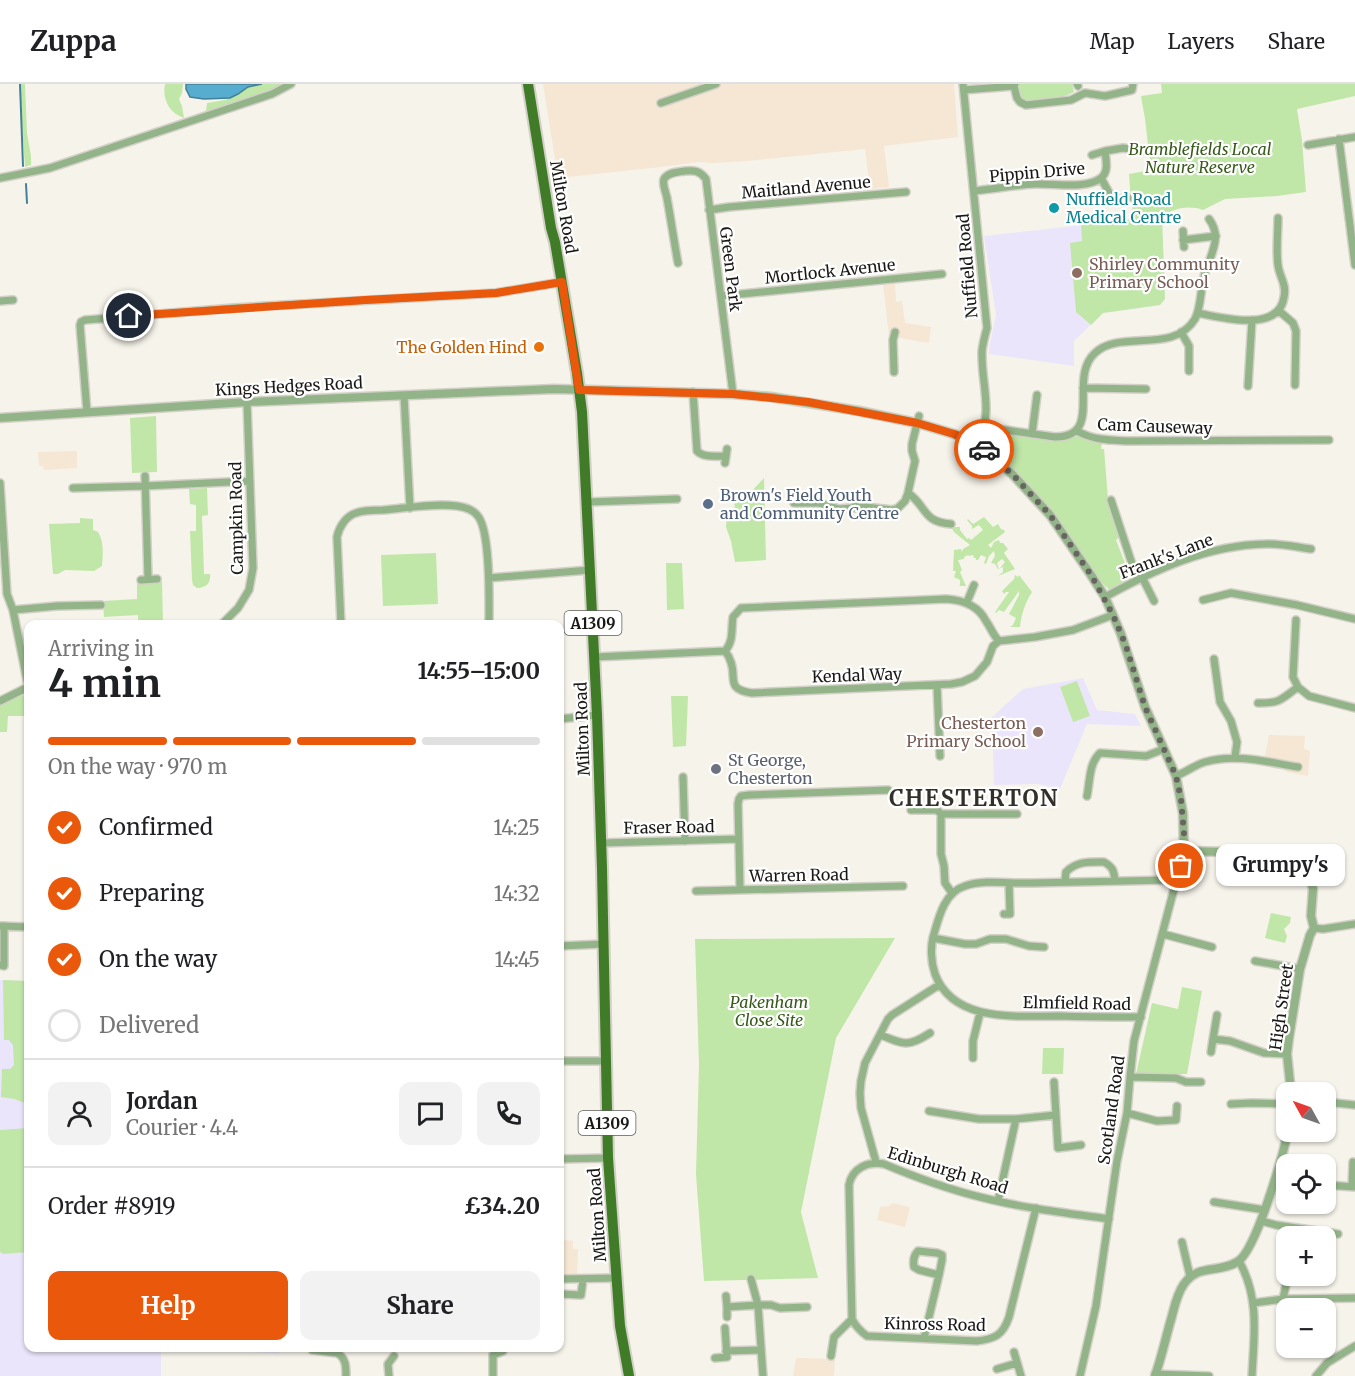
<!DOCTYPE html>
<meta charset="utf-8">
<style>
body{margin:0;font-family:Merriweather,serif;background:#f2f2f2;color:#202124;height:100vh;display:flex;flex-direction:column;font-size:22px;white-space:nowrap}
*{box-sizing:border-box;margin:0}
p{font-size:20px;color:#757577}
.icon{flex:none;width:33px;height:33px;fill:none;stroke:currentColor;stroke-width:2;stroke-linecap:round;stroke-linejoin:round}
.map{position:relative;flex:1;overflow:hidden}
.panel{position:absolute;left:24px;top:536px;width:540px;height:732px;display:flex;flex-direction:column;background:#fff;border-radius:12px;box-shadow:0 2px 4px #0004}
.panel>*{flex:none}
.needle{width:39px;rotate:310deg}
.controls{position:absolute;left:1276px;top:998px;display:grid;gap:12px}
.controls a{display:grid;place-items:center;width:60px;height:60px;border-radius:12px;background:#fff;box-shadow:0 2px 4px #0004;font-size:30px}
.pin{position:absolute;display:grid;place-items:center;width:51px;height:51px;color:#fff;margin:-26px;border:3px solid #fff;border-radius:50%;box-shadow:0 2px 6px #0007}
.courier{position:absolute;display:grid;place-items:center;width:60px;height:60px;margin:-30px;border:4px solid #ea580c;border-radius:50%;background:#fff;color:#222;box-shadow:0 2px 8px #0007}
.bubble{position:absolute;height:42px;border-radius:12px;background:#fff;box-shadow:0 2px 4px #0004;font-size:20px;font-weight:700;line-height:42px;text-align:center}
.headline em{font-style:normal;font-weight:700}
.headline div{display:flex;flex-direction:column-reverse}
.headline{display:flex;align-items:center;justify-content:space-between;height:102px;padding:0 24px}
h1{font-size:39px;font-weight:700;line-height:45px}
.bar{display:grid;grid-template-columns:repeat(4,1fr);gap:9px 6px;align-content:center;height:72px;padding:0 24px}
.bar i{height:8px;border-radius:4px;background:#e0e0e0}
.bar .current{background:#ea580c}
.bar p{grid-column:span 4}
.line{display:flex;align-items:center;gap:15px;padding:0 24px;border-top:2px solid #e0e0e0}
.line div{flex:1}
.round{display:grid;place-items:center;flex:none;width:63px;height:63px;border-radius:12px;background:#f2f2f2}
ol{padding:0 24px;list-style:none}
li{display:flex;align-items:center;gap:18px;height:66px}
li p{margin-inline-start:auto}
li .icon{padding:6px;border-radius:50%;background:#ea580c;color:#fff;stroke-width:4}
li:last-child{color:#757577}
li i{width:33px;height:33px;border:3px solid #e0e0e0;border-radius:50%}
.button{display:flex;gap:12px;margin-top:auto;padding:12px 24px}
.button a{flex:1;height:69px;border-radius:12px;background:#ea580c;color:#fff;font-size:24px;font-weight:700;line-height:69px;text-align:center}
.button a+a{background:#f2f2f2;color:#202124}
header{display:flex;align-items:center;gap:36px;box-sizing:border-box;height:84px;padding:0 30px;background:#fff;border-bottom:2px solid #e0e0e0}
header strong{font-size:28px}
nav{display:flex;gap:33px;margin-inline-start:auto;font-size:21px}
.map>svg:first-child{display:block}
</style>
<header>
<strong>Zuppa</strong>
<nav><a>Map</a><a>Layers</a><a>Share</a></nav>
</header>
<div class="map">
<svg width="1355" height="1292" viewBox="0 0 1355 1292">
<rect width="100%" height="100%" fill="#f6f3ea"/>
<path fill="#f6e7d4" d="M543,0H954L958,53L884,62L889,103L870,105L865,65L747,77L712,79L699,78L661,83L558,94Z
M895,199L896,218L902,217L905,239L931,243L929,259L889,252L883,200Z
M77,367V384L44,386L43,382H39L38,368Z
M1269,651L1305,652L1304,665L1310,667L1308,692L1286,688L1283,684L1263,681Z
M893,1119L910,1123L905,1143L877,1136L880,1123L889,1122Z
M564,1156L573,1157V1165H578L577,1192L560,1191V1165H564Z
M796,1274L835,1275L834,1292H793Z"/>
<path fill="#ebe5fb" d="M1162,132L1165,215L1160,221L1103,229L1074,257V282L989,270V264L996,231L984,152Z
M1083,594L1097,626L1135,630L1141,642L1087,640L1060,705L1038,700L994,701L992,633L1023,605Z
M0,896L28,897V1263H279V1269L161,1265V1292H0Z"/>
<path fill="#c0e7a8" d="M19,0H25L27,49L31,72V81L25,83Z
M165,0H183L182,9L179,15L182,22L184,34C169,29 162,15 165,0Z
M262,0H281L277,5L223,24L206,27L207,19L225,16L238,10L248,3Z
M1019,0H1072L1074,8C1058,16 1040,17 1022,16L1018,3Z
M1161,0H1355V12L1297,25L1302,56L1306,108L1277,112L1225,115L1203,126C1189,121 1175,124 1162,132L1165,215L1160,221L1103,229L1091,241L1076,228L1070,159L1082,157L1081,141L1134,135L1131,116L1129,90L1151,86L1145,35L1141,12L1162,9Z
M156,332L157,388L132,389L130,334Z
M1000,349L1064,355L1078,352L1090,357L1102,358L1101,365H1104L1108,415L1119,453L1116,456L1130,492L1131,497L1115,505H1109L1105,502L1052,432L1015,389L986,361C988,353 992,350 1000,349Z
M764,394L766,476L735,478L731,457L726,443L727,432H729L735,422L734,420L740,414L749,410Z
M207,404L208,431L202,432L204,490H210C211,500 206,503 197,504L193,501L192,496L190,447H196V421L190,420L189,405Z
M984,433L993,443L998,440L1001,445L1004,446L1005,448L988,461L991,464L994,458L999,456L1000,459H1003L1008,465L1004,469L1015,485L998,492L1003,488V483L1000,484L1005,478L1002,475L997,479L999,485H998L995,480L991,479L995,472L994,467L989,472L986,480L984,479L986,473L981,471L978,476H976V474H974L973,471L969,472L968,471L964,473V475L958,476L962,486L960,488L966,502H959L960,501V496L954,493L956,487H953L954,466L961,465L962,468L963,465L970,461L954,448L951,443H960V446L967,455L969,454L971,456L983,446L979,441L972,445V442L967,436L968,435L973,440Z
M80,434L93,435V446L98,448C104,457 103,471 102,482L94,487L65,486L58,490H53L49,440L80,439Z
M436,469L438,520L383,522L381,471Z
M666,479H682L684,525L667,526Z
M1015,491L1018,493L1019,491L1032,508C1025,519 1021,531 1020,543H1010L1013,541L1016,534L1009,530L1019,511V507L1004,528L999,526L996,529L995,528L1009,508H1006L1004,510L1002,507L1014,495Z
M162,497L163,540H138V531L104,533L103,517L137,515V499Z
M1077,597L1090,632L1073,638L1060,603Z
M28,610V632H8L7,648H0V621L11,615Z
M671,612H688L686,662L673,663Z
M1271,829L1291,833L1290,839L1284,845L1287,852L1285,859L1265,854Z
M895,854L836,954L801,1128L818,1194L704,1197L696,1090L699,981L695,855Z
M3,896L28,897V1020L14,1015L1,1013L2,985H10L14,981L13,961L9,956H4Z
M1182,903L1202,907L1187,990H1136L1152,919L1178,925Z
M1043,964H1064L1063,990H1042Z
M28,1044V1168L4,1170L0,1168V1046Z"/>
<path fill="#56adcf" stroke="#448097" stroke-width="1.5" d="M186,0H262L248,3L238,10L230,14L204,15L190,13L186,5Z"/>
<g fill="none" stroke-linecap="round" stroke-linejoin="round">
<path stroke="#448097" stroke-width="2" d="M20,0L23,82
M26,100L27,119"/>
<defs>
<path id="minor" d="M963,0L987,244C985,251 983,259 982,267C981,301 994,326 978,360
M1077,0L1078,2
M1014,2L1017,14L1020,18L1026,21L1071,16L1085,9L1105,12L1132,6L1133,0
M964,6L1014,2L1015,0
M661,19L716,0
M1339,55L1355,181
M1308,61L1355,53
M1092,71L1105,67
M0,94L50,84L272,10L291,0
M1101,94L1113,116L1128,114
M974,107C994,105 1015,101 1035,100C1054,99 1085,106 1101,94C1109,88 1106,76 1105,67L1123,64L1142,67
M1100,118L1113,116
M709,126L729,123L906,108
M1183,147L1184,163
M1183,156L1216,152
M678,179C674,157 671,136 667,114C666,108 662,101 664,95C668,88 678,88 685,87C695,86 700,87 706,95L733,310
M721,212L942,190
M0,217L13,216
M1278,226L1293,239L1296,247L1295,301
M1198,229C1222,234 1279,249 1284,213C1287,200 1279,192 1278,181C1276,168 1278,147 1278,134
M1181,248L1189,262V287
M894,288L893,256L895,248
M1248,302L1252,236
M1083,304L1146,305
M693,308L697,367C704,374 716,372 726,372
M404,312L410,424
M87,328L80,241L81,238L85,236L234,224L496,209L562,198
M985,343L1055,353C1105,353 1067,294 1095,269C1120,245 1173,271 1195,235C1202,222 1200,201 1206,186C1212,168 1222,152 1209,135
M1077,347C1095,357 1111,356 1130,357L1329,356
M1032,350L1037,311
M725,379L727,365
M145,392L148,495
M0,399L7,510L13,526L28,601
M73,404L145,402L250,397
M908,409C927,422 922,438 951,440
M1111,416L1137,495
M587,418L677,415
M794,419H819L839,425L865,423L893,426L898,424L905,417L908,409L915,377L912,367V360L919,332
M855,424L856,413
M1142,493L1154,517
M489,494L590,486
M141,496L157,495
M1105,513C1154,486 1208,461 1265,460C1280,459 1296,463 1311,465
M1203,516L1231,509L1297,521L1355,535
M967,518L974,501
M13,526L57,522L101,521
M1296,536L1293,593L1298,603L1309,612L1355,624
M222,540L238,524L249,506L253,484L247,318
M341,540L337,453C339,443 346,432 356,429C364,426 375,426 383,426C407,424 433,419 457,422C464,423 473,426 477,431C491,445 489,519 489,540
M725,567C727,570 729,572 730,576C738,593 724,605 752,609L951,600L962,598L975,592L987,578L993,562L999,557L1035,553L1073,546L1113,531
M595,573L725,567C734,557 731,545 733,533L741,524L946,515C963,516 978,521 986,537C991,544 993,551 999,557
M1214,575L1220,618L1231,637L1237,658L1235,673
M937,601L940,672
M0,617L28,603
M1258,619C1281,619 1280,616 1298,603
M560,635L597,631
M1176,692C1186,688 1195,681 1205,678C1235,669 1267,678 1298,683
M683,693L685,757
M1087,712C1090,697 1089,679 1100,669L1146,672L1164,665
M911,726H937L941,730H1017
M941,730V770L944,782L945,799L952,809
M601,759L738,755
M1065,797L1066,788C1077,777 1089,778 1104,778C1113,783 1114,787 1115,797
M740,806L738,720L739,715L741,712L749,711L888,706
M696,807L903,802
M1004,830H1010L1009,799
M1,842L28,843
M1314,844L1323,845L1355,840
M1163,850L1212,863
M933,854L965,860H976L990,855H1006L1029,862L1044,863
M560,862L603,860
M1255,877L1300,885
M0,881L4,882V842
M1217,931L1213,955L1230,957L1264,969L1287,970
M1141,933C1114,933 1086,933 1059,932C1017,932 953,939 935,890C931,878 930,862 934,850C939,832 945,808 965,802C984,795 1011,800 1032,799C1078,798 1123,797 1169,796L1177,797
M881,951C904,961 909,963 930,949
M1211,968L1213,955
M973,974V957L980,929
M560,977H606
M1130,993L1176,994L1186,998H1201
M1054,998L1058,1064L1081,1061
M1326,1018L1355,1021
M1231,1020L1252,1019L1287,1020
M929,1027L979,1035H1016L1056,1031
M1127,1029L1157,1037L1176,1036L1177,1022
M560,1075L608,1074
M876,1078L861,1024L860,1009L861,997L865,979L888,935L892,931L939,901
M1276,1094L1287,1096
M1326,1101L1355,1103
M1352,1102L1353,1078
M998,1117L1016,1035
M1214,1118L1265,1126
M1036,1124L1009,1233C1003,1251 995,1255 977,1257L867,1252C860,1247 856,1243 852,1235L849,1101C852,1084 868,1077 884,1080C915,1093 947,1105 980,1113C1022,1124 1066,1129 1109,1135
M1261,1137L1276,1141L1338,1150
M1182,1158L1190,1192
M1239,1177C1260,1214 1254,1252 1252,1292
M560,1195L617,1194
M751,1195L758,1221L763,1292
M560,1210L581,1211L583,1196
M726,1212L727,1223L758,1221H771L780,1224L807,1223
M1283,1215L1288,1191
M1253,1219L1283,1215L1355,1214
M727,1233V1223
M924,1254L939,1191L919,1186L914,1183C913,1177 914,1171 918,1167L937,1169L942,1171V1176L939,1191
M311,1263L312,1266L337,1269C346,1274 346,1282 346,1292
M726,1267L761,1266
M1014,1268L1021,1292
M831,1272L834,1253L852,1235
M715,1274L727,1273L725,1244
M997,1285L1017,1279
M1155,1290L1209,1292
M389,1292L388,1280L394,1272
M493,1292V1271L503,1267V1263
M1080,1292L1096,1222L1117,1077L1127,1029L1130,993L1134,957L1184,767
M1316,1292L1327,1279L1355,1262"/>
<path id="tertiary" d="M0,334L247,318L554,305L733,310L771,313L859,327L917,339L954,350L978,360L1013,391L1050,431L1091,491L1105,513L1121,550L1145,623L1176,692L1183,729L1184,767L1277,769L1293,774L1300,780L1310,793L1313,805L1311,832L1314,844L1310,851L1300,885L1289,954L1287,970L1291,1008
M1155,1292C1161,1275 1165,1257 1170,1239C1174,1226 1176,1211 1184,1200C1199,1179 1218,1190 1237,1178C1256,1168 1283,1071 1288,1047"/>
<path id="primary" d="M528,0L551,144L555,158L577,289L582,328L597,631L602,785L608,1074L620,1242L629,1292"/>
</defs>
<use href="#minor" stroke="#d3d0c8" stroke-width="10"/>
<use href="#tertiary" stroke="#d3d0c8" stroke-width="11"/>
<use href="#primary" stroke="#d3d0c8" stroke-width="14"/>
<use href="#minor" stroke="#93b488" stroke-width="7"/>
<use href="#tertiary" stroke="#93b488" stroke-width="8"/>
<use href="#primary" stroke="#407c27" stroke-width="10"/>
</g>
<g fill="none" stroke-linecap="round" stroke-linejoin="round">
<path stroke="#666560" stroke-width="6" stroke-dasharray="0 10.8" d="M984,365L1013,391L1050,431L1091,491L1113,531L1126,562L1145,623L1176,692L1181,715L1184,750V767L1181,782"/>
<path stroke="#ea580c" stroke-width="8" d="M129,232L365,216L496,209L562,198L579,306L733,310L808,318L917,339L954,350L978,360L984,365"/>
</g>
<circle fill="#0f9aa8" stroke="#fff" stroke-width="2" cx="1054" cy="124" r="6"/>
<g fill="#8d6e63" stroke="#fff" stroke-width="2">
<circle cx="1077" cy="189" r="6"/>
<circle cx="1038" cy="648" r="6"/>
</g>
<circle fill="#e8710a" stroke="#fff" stroke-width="2" cx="539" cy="263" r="6"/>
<circle fill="#5c6f8a" stroke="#fff" stroke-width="2" cx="708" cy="420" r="6"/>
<circle fill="#6b7280" stroke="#fff" stroke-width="2" cx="716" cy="685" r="6"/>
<g text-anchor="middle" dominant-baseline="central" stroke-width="4.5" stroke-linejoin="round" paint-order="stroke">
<g fill="#fff" stroke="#5e5d5b" stroke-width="1.5">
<rect x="564.5" y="527" width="57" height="24" rx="4.5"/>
<rect x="578.5" y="1027" width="57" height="24" rx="4.5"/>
</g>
<g font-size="15" font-weight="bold" fill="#191815">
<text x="593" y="539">A1309</text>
<text x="607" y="1039">A1309</text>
</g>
<g font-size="16" font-style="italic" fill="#365a19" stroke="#fff">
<text x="1200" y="65">Bramblefields Local<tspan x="1200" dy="18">Nature Reserve</tspan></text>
<text x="769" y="918">Pakenham<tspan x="769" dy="18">Close Site</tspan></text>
</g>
<g font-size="16" fill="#191815" stroke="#fff">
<text transform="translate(1037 88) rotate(-5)">Pippin Drive</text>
<text transform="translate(806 103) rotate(-5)">Maitland Avenue</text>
<text transform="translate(564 123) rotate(80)">Milton Road</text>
<text transform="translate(967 182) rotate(-95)">Nuffield Road</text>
<text transform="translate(731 185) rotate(83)">Green Park</text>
<text transform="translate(830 187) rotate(-6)">Mortlock Avenue</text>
<text transform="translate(289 302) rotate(-3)">Kings Hedges Road</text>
<text transform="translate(1155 342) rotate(2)">Cam Causeway</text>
<text transform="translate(236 434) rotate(-91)">Campkin Road</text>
<text transform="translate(1166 472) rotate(-21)">Frank's Lane</text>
<text transform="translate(857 591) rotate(-2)">Kendal Way</text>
<text transform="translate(582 645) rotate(-92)">Milton Road</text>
<text transform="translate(669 743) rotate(-1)">Fraser Road</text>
<text transform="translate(799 791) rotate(-1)">Warren Road</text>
<text transform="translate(1077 919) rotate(1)">Elmfield Road</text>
<text transform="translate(1281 923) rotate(-82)">High Street</text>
<text transform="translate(1111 1026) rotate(-82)">Scotland Road</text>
<text transform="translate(948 1086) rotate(17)">Edinburgh Road</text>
<text transform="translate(597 1131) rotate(-94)">Milton Road</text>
<text transform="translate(935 1240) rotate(1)">Kinross Road</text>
</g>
<g font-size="16" fill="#0d838f" stroke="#fff" text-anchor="start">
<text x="1066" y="115">Nuffield Road<tspan x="1066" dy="18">Medical Centre</tspan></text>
</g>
<g font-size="16" fill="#785e54" stroke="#fff" text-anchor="start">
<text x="1089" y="180">Shirley Community<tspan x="1089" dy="18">Primary School</tspan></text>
<text x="1026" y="639" text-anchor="end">Chesterton<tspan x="1026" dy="18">Primary School</tspan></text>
</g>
<g font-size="16" fill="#c56008" stroke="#fff" text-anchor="end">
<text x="527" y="263">The Golden Hind</text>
</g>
<g font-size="16" fill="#4e5e75" stroke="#fff" text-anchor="start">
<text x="720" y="411">Brown's Field Youth<tspan x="720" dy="18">and Community Centre</tspan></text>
</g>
<g font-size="16" fill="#5b616d" stroke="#fff" text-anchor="start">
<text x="728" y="676">St George,<tspan x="728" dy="18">Chesterton</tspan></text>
</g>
<g font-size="22" font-weight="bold" letter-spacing="1.5" fill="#33302a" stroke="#fff">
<text x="974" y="714">CHESTERTON</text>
</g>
</g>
</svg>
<div class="controls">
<a><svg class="needle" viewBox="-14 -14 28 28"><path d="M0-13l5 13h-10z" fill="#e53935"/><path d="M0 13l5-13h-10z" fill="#757577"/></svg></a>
<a><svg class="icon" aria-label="locate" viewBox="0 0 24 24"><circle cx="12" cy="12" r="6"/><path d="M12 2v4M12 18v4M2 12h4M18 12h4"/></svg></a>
<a>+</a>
<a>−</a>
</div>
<div class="pin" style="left:1181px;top:782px;background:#ea580c"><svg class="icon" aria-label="bag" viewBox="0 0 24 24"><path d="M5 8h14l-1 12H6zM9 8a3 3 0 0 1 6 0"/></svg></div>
<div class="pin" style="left:129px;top:232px;background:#1f2937"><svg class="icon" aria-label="home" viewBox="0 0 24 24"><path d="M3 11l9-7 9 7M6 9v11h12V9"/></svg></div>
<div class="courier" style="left:984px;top:365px"><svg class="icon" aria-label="car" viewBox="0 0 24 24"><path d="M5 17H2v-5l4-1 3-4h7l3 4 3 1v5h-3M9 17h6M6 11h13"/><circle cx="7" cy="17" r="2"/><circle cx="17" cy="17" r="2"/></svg></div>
<div class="bubble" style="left:1216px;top:760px;width:129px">Grumpy's</div>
<section class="panel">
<div class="headline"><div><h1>4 min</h1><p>Arriving in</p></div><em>14:55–15:00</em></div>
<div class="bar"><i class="current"></i><i class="current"></i><i class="current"></i><i></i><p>On the way · 970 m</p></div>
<ol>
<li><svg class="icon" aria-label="check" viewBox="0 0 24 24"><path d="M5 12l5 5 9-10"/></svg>Confirmed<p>14:25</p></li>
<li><svg class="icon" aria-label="check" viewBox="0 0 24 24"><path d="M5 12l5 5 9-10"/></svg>Preparing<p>14:32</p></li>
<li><svg class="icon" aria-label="check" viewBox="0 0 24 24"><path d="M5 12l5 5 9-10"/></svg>On the way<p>14:45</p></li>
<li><i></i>Delivered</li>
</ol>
<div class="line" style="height:108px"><a class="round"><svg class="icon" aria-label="person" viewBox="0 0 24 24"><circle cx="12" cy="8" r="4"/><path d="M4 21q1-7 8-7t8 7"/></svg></a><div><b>Jordan</b><p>Courier · 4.4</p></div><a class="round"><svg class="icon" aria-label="chat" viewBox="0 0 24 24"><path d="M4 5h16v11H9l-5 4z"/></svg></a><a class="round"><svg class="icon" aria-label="phone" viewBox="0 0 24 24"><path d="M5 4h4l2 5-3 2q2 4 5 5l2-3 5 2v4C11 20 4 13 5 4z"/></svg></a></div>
<div class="line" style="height:78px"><div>Order #8919</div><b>£34.20</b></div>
<div class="button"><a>Help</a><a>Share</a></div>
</section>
</div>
